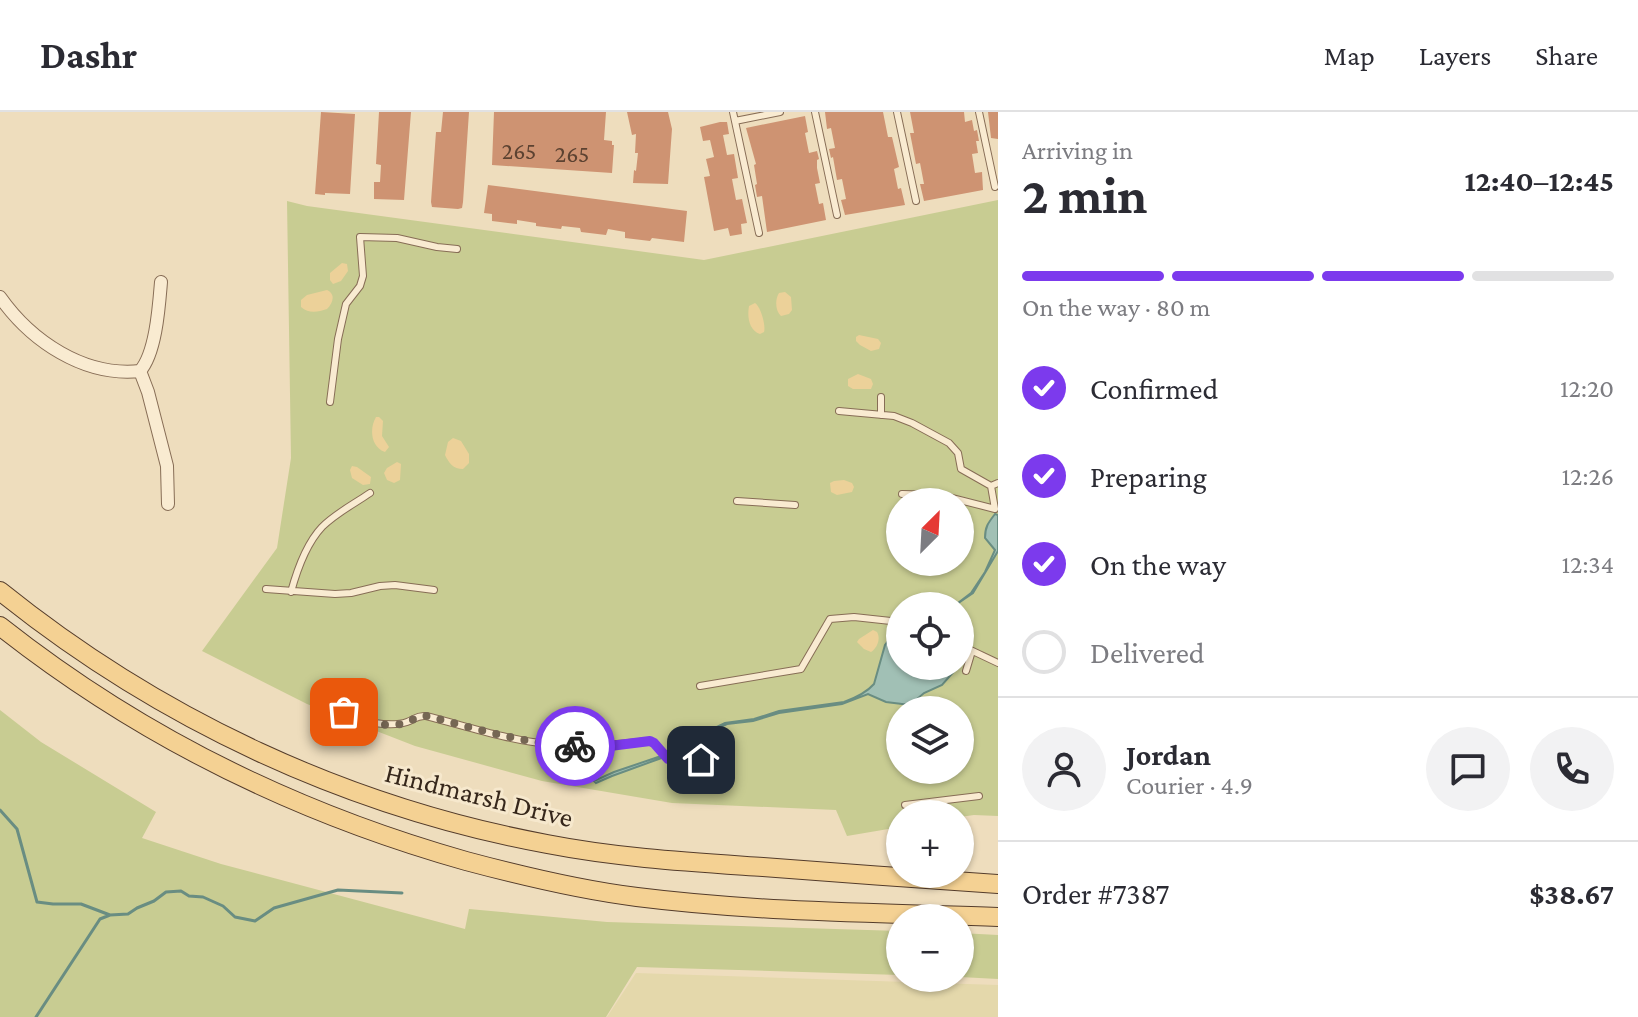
<!DOCTYPE html>
<meta charset="utf-8">
<style>
body{margin:0;font-family:"Crimson Pro",serif;background:#f2f2f3;color:#2b2b33;height:100vh;display:flex;flex-direction:column;font-size:30px;white-space:nowrap}
*{box-sizing:border-box;margin:0}
p{font-size:26px;color:#7c7c81}
.icon{flex:none;width:44px;height:44px;fill:none;stroke:currentColor;stroke-width:2;stroke-linecap:round;stroke-linejoin:round}
.map{position:relative;flex:1;overflow:hidden}
.side{display:flex;flex-direction:column;background:#fff;width:640px}
.side>*{flex:none}
.needle{width:52px;rotate:24deg}
.controls{position:absolute;left:886px;top:376px;display:grid;gap:16px}
.controls a{display:grid;place-items:center;width:88px;height:88px;border-radius:50%;background:#fff;box-shadow:0 2px 6px #0004;font-size:40px}
.pin{position:absolute;display:grid;place-items:center;width:68px;height:68px;color:#fff;margin:-34px;border-radius:16px;box-shadow:0 4px 12px #0006}
.courier{position:absolute;display:grid;place-items:center;width:80px;height:80px;margin:-40px;border:6px solid #7c3aed;border-radius:50%;background:#fff;color:#222;box-shadow:0 2px 10px #0007}
.overview em{font-style:normal;font-weight:700}
.overview div{display:flex;flex-direction:column-reverse}
.overview{display:flex;align-items:center;justify-content:space-between;height:136px;padding:0 24px}
h1{font-size:52px;font-weight:700;line-height:60px}
.bar{display:grid;grid-template-columns:repeat(4,1fr);gap:12px 8px;align-content:center;height:96px;padding:0 24px}
.bar i{height:10px;border-radius:6px;background:#e1e1e2}
.bar .current{background:#7c3aed}
.bar p{grid-column:span 4}
.line{display:flex;align-items:center;gap:20px;padding:0 24px;border-top:2px solid #e1e1e2}
.line div{flex:1}
.round{display:grid;place-items:center;flex:none;width:84px;height:84px;border-radius:42px;background:#f2f2f3}
ol{padding:0 24px;list-style:none}
li{display:flex;align-items:center;gap:24px;height:88px}
li p{margin-inline-start:auto}
li .icon{padding:8px;border-radius:50%;background:#7c3aed;color:#fff;stroke-width:4}
li:last-child{color:#7c7c81}
li i{width:44px;height:44px;border:4px solid #e1e1e2;border-radius:50%}
header{display:flex;align-items:center;gap:48px;box-sizing:border-box;height:112px;padding:0 40px;background:#fff;border-bottom:2px solid #e1e1e2}
header strong{font-size:38px}
nav{display:flex;gap:44px;margin-inline-start:auto;font-size:28px}
main{display:flex;flex:1;min-height:0}
.map>svg:first-child{display:block}
</style>
<header>
<strong>Dashr</strong>
<nav><a>Map</a><a>Layers</a><a>Share</a></nav>
</header>
<main>
<div class="map">
<svg width="998" height="905" viewBox="0 0 998 905">
<rect width="100%" height="100%" fill="#eeddbd"/>
<path fill="#e4d8ab" d="M636,861L998,873V905H607Z"/>
<path fill="#c8cc92" fill-rule="evenodd" d="M998,88V704L974,703L960,705V702H900V715L847,724L836,698L672,691L542,669L415,634L307,592L202,539L277,436L291,346L287,89L307,94L704,148ZM900,390H960V450H900ZM900,494H960V554H900ZM900,598H960V658H900Z
M0,598L41,630L156,700L142,726L221,752L465,817L469,797L607,810L900,819V863L637,855L606,905H0Z
M960,821L998,823V867L960,865Z"/>
<path fill="#ecd199" d="M342,151L347,152L348,159L341,169L333,172L330,168V161Z
M327,178C336,182 333,191 327,197C318,200 309,202 301,195V188L307,183Z
M785,180L791,185L792,198L789,202L781,204C775,199 775,187 779,181Z
M755,191C761,195 766,214 764,220L760,222C749,218 747,205 749,194Z
M859,223L878,227L881,231L879,237L871,239L860,233L856,229V225Z
M858,262L871,267L873,272L871,277H853L848,274V267Z
M376,305H379L383,309L382,324L389,335L385,340C371,335 369,317 376,305Z
M453,326L461,329L469,342V351L463,357C453,357 449,351 445,343L448,330Z
M397,350L401,352L400,368L394,371L387,368L384,361L387,356Z
M352,354L357,355L371,365L370,372L363,373L352,366L350,358Z
M844,368L852,371L854,375L852,380L837,383L831,380L830,371L834,369Z
M873,518L877,520C881,527 877,536 871,540L864,537L857,530L859,527Z"/>
<path fill="#a1c0b5" stroke="#698d82" stroke-width="2" d="M995,402L998,403V439L973,481L954,494L971,481L985,460L995,438L985,426C985,415 988,411 995,402Z
M895,520H900V554H958L957,556L942,573L924,581L910,593L886,590L868,582L842,592L779,601L753,609L727,612L697,626L678,636L667,644L612,664L596,671L594,669L614,660L667,642L675,635L725,611L754,607L779,599L844,590C855,586 867,580 874,572L885,533Z"/>
<g fill="none" stroke-linecap="round" stroke-linejoin="round">
<path stroke="#698d82" stroke-width="3" d="M0,698L17,717L37,790L53,792H81L110,803L128,802L137,796L154,789L166,780L181,779L189,784L203,785L223,794L235,805L255,809L274,796L338,778L402,781
M36,905L100,807L110,803"/>
</g>
<path fill="#ce9372" d="M321,0L355,2L350,82L325,81V83L315,82Z
M379,0H411L404,88L374,87V70H380L381,53L376,52Z
M443,0H469L463,90L462,96L458,97L432,95L431,90L436,20H441Z
M494,0H606L604,28L612,29V33H614L612,61L492,53Z
M627,0H668L672,17L668,72L633,71L634,58L636,59L638,41H635L636,22L632,23Z
M825,0H883L888,25H892L899,55L894,57L898,77L901,76L905,93L845,103L841,88L846,87L842,67L837,68L833,45L831,46L829,37L835,36L831,16L827,17Z
M910,0H964L965,10L972,8L974,19L977,18L979,29H976L978,41L972,42L975,61L982,60L983,78L924,89L920,72H924L920,51L916,52L910,21H914Z
M988,0H998V27L991,26Z
M805,4L808,20L805,21L809,41L817,39L819,47L817,48V56L820,71L815,72L819,92L823,91L826,108L767,120L762,84L757,85L755,73L757,72L754,53L756,52L746,16Z
M720,10H727L729,22L723,23L727,43L734,42L738,66L732,67L736,88L742,87L747,111L741,112L742,122L730,124L728,116L714,119L704,65L710,64L706,47L714,45L710,28L703,29L700,15Z
M488,73L687,99L684,130L652,126L650,129L625,126V120L608,117L606,123L581,120L580,116L562,114L561,117L536,114V111L517,108V112L492,109V102L484,101Z"/>
<g fill="none" stroke-linecap="round" stroke-linejoin="round">
<defs>
<path id="lane" d="M733,0L759,121
M815,0L837,103
M897,0L916,89
M979,0L995,75
M735,9L780,0
M881,285V303
M330,290L338,227L346,192L360,174L363,164L360,125L397,126L437,135L457,137
M839,299L894,304L912,311L949,331L958,341L961,357L991,374L998,371
M902,382L940,383L995,397L991,374
M737,389L795,393
M266,477L335,482L351,481L380,474L395,473L434,478
M291,480C297,458 306,432 322,415C336,401 354,392 370,381
M960,533L998,551
M966,559L972,539
M700,574L801,557L830,507L854,505L900,510
M338,581C339,587 339,595 344,600C355,611 393,615 407,610C415,607 417,603 426,604C466,614 507,628 549,632C585,636 614,632 650,629L654,631L668,647L701,648
M905,693L979,684"/>
<path id="street" d="M0,185C31,229 84,265 140,259
M140,259L148,280L167,354L168,392
M140,259C156,241 159,194 161,170"/>
<path id="primary" d="M0,479C159,607 347,695 547,732C619,746 691,750 763,755C841,761 920,767 998,772
M0,514C138,623 296,701 466,749C522,764 579,778 637,785C756,800 878,801 998,805"/>
</defs>
<use href="#lane" stroke="#876d56" stroke-width="8"/>
<use href="#street" stroke="#876d56" stroke-width="14"/>
<use href="#primary" stroke="#543c2b" stroke-width="20"/>
<use href="#lane" stroke="#f9ebd1" stroke-width="6"/>
<use href="#street" stroke="#f9ebd1" stroke-width="12"/>
<use href="#primary" stroke="#f4d193" stroke-width="18"/>
</g>
<g fill="none" stroke-linecap="round" stroke-linejoin="round">
<path stroke="#766754" stroke-width="8" stroke-dasharray="0 14.4" d="M344,600C361,610 389,617 408,610C415,607 417,603 426,604C475,616 524,632 575,634"/>
<path stroke="#7c3aed" stroke-width="10" d="M575,634H610L650,629L654,631L668,647L701,648"/>
</g>
<g text-anchor="middle" dominant-baseline="central" stroke-width="6" stroke-linejoin="round" paint-order="stroke">
<g font-size="24" fill="#5c4231">
<text x="519" y="38">265</text>
<text x="572" y="41">265</text>
</g>
<g font-size="28" fill="#36271b" stroke="#f6e8cd">
<text transform="translate(479 683) rotate(14)">Hindmarsh Drive</text>
</g>
</g>
</svg>
<div class="controls">
<a><svg class="needle" viewBox="-14 -14 28 28"><path d="M0-13l5 13h-10z" fill="#e53935"/><path d="M0 13l5-13h-10z" fill="#7c7c81"/></svg></a>
<a><svg class="icon" aria-label="locate" viewBox="0 0 24 24"><circle cx="12" cy="12" r="6"/><path d="M12 2v4M12 18v4M2 12h4M18 12h4"/></svg></a>
<a><svg class="icon" aria-label="layers" viewBox="0 0 24 24"><path d="M12 4l9 5-9 5-9-5zM3 14l9 5 9-5"/></svg></a>
<a>+</a>
<a>−</a>
</div>
<div class="pin" style="left:344px;top:600px;background:#ea580c"><svg class="icon" aria-label="bag" viewBox="0 0 24 24"><path d="M5 8h14l-1 12H6zM9 8a3 3 0 0 1 6 0"/></svg></div>
<div class="pin" style="left:701px;top:648px;background:#1f2937"><svg class="icon" aria-label="home" viewBox="0 0 24 24"><path d="M3 11l9-7 9 7M6 9v11h12V9"/></svg></div>
<div class="courier" style="left:575px;top:634px"><svg class="icon" aria-label="bike" viewBox="0 0 24 24"><circle cx="6" cy="16" r="4"/><circle cx="18" cy="16" r="4"/><path d="M6 16l4-8h5l3 8M10 8l3 8H6M13 5h3"/></svg></div>
</div>
<section class="side">
<div class="overview"><div><h1>2 min</h1><p>Arriving in</p></div><em>12:40–12:45</em></div>
<div class="bar"><i class="current"></i><i class="current"></i><i class="current"></i><i></i><p>On the way · 80 m</p></div>
<ol>
<li><svg class="icon" aria-label="check" viewBox="0 0 24 24"><path d="M5 12l5 5 9-10"/></svg>Confirmed<p>12:20</p></li>
<li><svg class="icon" aria-label="check" viewBox="0 0 24 24"><path d="M5 12l5 5 9-10"/></svg>Preparing<p>12:26</p></li>
<li><svg class="icon" aria-label="check" viewBox="0 0 24 24"><path d="M5 12l5 5 9-10"/></svg>On the way<p>12:34</p></li>
<li><i></i>Delivered</li>
</ol>
<div class="line" style="height:144px"><a class="round"><svg class="icon" aria-label="person" viewBox="0 0 24 24"><circle cx="12" cy="8" r="4"/><path d="M4 21q1-7 8-7t8 7"/></svg></a><div><b>Jordan</b><p>Courier · 4.9</p></div><a class="round"><svg class="icon" aria-label="chat" viewBox="0 0 24 24"><path d="M4 5h16v11H9l-5 4z"/></svg></a><a class="round"><svg class="icon" aria-label="phone" viewBox="0 0 24 24"><path d="M5 4h4l2 5-3 2q2 4 5 5l2-3 5 2v4C11 20 4 13 5 4z"/></svg></a></div>
<div class="line" style="height:104px"><div>Order #7387</div><b>$38.67</b></div>
</section>
</main>
